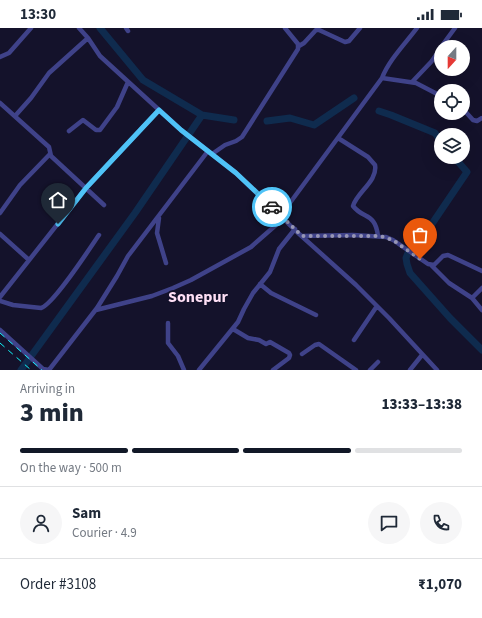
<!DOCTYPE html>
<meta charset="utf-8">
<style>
body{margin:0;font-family:"Source Sans 3",sans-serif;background:#f6f6f7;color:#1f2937;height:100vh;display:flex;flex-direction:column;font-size:15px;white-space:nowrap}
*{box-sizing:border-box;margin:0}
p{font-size:13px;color:#747a83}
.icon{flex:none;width:22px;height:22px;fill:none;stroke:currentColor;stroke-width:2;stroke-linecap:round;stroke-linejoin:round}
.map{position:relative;height:342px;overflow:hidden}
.side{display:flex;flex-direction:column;background:#fff;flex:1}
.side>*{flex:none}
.needle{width:26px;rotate:201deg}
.controls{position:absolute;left:434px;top:12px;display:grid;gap:8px}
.controls a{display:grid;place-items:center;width:36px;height:36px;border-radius:50%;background:#fff;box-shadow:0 4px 16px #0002;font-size:20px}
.pin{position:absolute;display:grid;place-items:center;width:34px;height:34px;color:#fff;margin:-41px -17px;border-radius:50% 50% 50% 0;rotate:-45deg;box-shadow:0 0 4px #0007}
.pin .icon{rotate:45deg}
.courier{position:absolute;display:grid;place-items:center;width:40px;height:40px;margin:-20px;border:3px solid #4fc3f7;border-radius:50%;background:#fff;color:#222;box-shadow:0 1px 5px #0007}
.head em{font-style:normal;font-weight:800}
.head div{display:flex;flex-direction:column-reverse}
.head{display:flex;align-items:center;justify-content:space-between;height:68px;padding:0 20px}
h1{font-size:26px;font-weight:800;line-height:30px}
.bar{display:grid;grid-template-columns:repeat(4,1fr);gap:6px 4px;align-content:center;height:48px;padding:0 20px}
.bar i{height:5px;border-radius:3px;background:#e0e1e3}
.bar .selected{background:#111827}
.bar p{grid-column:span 4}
.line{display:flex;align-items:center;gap:10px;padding:0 20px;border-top:1px solid #e0e1e3}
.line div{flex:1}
.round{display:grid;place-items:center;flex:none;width:42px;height:42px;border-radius:21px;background:#f6f6f7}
.status{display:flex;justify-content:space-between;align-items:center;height:28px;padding:0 20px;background:#fff;direction:ltr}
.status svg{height:11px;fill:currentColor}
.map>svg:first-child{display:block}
</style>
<div class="status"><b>13:30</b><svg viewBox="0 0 49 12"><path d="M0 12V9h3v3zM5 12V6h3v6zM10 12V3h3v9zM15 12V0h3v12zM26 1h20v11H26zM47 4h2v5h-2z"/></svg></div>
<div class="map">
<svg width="482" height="342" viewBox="0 0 482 342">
<rect width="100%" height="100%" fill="#14122b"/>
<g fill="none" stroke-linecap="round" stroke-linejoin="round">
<path stroke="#0f2b4e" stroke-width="7" d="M100,0L143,52L202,87L234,92
M379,83L391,87L435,105L441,113
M267,93L290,90L314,97L354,70
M454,129L467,144L419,215L408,225L406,230L407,236L410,245L450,290L482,322
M21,342L135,185L202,87"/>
<path stroke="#3f4289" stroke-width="4.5" d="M79,0L88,10L100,28L181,102L236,145L297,204L356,257L389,290L437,342
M126,0L128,3
M299,18L304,15L316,2H319L345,14L349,13L360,0
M441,19L455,0
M0,29L9,25L31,0
M382,50L416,55L441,68
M412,54L431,34L441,20
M0,75L49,119L51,128L104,177
M463,81L473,92L477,93L482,90
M15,88L31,70L49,45L88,10
M69,103L83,92L96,102H100L117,79L128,54
M338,110L368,129L375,137C378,153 357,164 353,178C364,192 375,184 378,208
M212,126L225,117L236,113L242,109L298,21V16L285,0
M0,185L20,157L50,126
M281,187L382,50C389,32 405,16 417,0
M159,190L157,205L166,235
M0,206L29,232
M302,208L353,207L386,209L393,212L428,236L434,237L443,228L448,227L482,243
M431,237L449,255L472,270L482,282
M260,256L271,265L316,287
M0,269L86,160L159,82
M472,270L482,260
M0,273L13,277L41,280C53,277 90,220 99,207
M96,282L152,268L173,260L191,252L251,219L284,190
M168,295V315L178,328L184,342
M233,301L248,310L259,312L266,316L270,314L289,325L290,327L289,330L273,342
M0,302L43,341L49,342L97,280L117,248L128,228L208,123
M354,312L377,278
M302,326L315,317L319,316L356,342
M199,342L238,294L244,281L253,265L270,244L279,221L295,201
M370,342L378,334
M410,342L422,327"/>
<path stroke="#0ff5f9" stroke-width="1" stroke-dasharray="6 5" stroke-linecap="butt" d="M0,305L42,342
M0,315L31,342"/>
</g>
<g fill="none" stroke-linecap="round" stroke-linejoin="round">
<path stroke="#9796b4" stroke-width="4" stroke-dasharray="0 7.2" d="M272,179L302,208H380L393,212L420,231"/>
<path stroke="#4fc3f7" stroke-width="5" d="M58,196L86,160L159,82L181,102L236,145L272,179"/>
</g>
<g text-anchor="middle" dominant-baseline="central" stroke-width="3.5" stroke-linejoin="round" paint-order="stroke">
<g font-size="16" font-weight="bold" fill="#fedff5" stroke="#14122b">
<text x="198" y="269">Sonepur</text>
</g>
</g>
</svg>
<div class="controls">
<a><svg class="needle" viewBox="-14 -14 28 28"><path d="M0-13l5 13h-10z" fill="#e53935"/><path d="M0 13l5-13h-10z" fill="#747a83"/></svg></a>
<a><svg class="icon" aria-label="locate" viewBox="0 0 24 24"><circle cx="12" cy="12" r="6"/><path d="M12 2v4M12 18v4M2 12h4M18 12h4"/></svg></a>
<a><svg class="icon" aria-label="layers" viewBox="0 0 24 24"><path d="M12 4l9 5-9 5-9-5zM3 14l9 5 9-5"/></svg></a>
</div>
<div class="pin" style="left:420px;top:231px;background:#ea580c"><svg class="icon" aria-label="bag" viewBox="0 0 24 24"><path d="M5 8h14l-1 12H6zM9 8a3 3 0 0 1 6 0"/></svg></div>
<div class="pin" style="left:58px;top:196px;background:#1f2937"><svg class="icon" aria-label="home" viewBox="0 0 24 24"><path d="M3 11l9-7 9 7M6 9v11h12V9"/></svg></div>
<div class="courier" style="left:272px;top:179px"><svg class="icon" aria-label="car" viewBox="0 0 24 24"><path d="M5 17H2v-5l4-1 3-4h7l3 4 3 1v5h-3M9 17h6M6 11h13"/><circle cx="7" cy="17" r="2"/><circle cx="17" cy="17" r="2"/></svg></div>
</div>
<section class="side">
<div class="head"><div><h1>3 min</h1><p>Arriving in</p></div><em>13:33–13:38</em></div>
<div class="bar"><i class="selected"></i><i class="selected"></i><i class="selected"></i><i></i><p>On the way · 500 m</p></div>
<div class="line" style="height:72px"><a class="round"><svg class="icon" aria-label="person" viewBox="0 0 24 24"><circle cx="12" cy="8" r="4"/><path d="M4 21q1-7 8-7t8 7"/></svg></a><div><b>Sam</b><p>Courier · 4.9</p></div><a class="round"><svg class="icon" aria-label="chat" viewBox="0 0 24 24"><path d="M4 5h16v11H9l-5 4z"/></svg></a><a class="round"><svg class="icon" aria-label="phone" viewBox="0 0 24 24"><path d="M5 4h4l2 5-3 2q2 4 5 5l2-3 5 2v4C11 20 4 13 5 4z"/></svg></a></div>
<div class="line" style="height:52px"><div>Order #3108</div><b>₹1,070</b></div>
</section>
